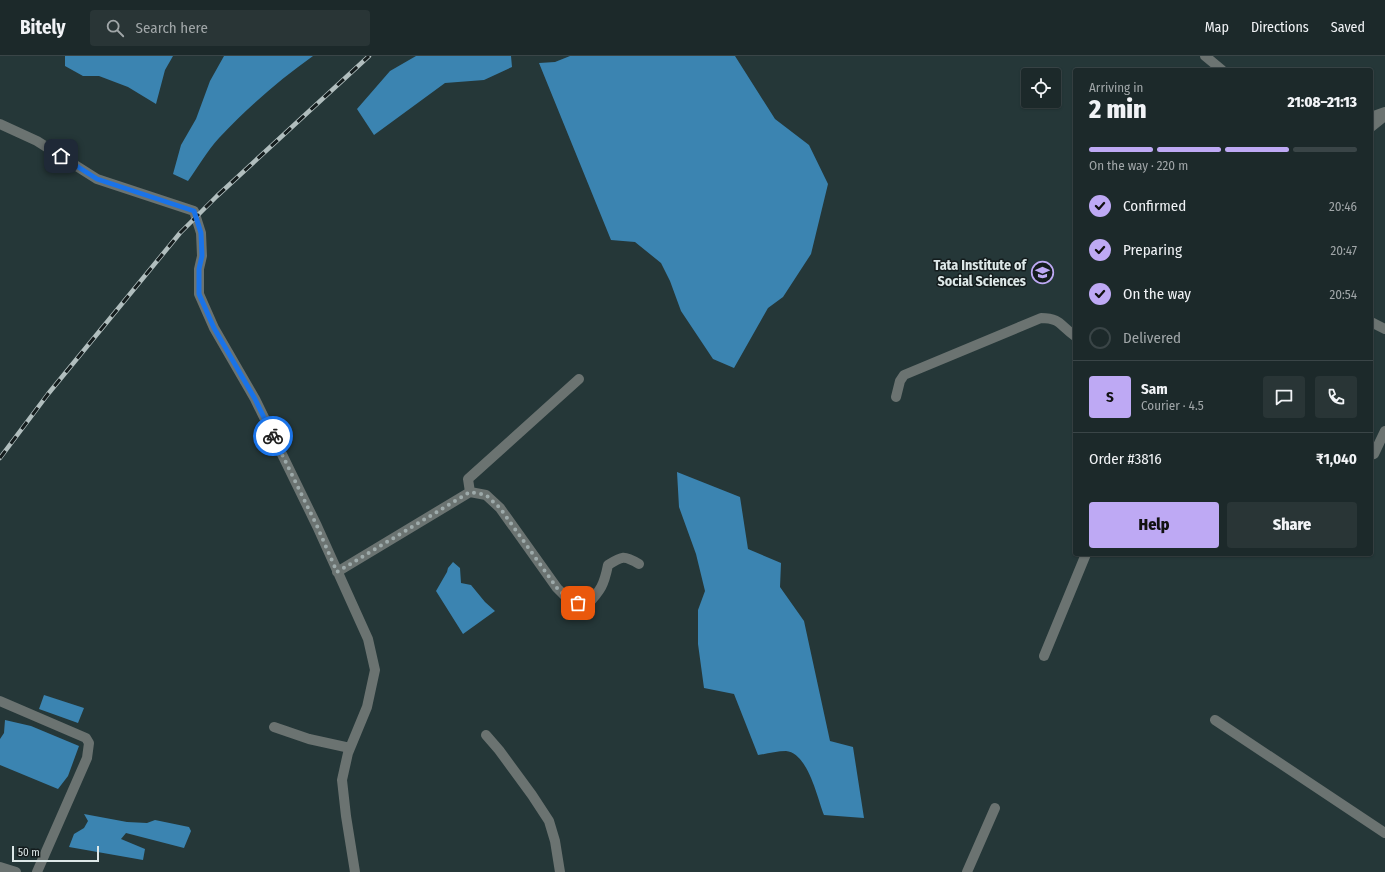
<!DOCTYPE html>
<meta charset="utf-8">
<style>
body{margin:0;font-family:"Fira Sans Condensed",sans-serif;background:#293536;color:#f1f3f6;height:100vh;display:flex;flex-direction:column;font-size:15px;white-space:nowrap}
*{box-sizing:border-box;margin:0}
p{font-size:13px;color:#a0a6a8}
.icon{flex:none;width:22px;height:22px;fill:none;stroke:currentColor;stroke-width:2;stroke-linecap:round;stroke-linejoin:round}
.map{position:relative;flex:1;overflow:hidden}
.sheet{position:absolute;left:1073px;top:12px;width:300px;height:488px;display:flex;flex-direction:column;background:#1c292a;border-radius:4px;box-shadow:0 1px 3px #0004,0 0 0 1px #3a4547}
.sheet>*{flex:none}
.buttons{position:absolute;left:1021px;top:12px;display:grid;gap:8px}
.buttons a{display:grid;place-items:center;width:40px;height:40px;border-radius:4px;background:#1c292a;box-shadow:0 1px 3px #0004,0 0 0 1px #3a4547;font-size:20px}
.scale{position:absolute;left:12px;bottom:10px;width:87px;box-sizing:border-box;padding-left:4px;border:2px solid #dde8e8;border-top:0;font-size:11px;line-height:14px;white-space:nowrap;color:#dde8e8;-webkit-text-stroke:3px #141c1d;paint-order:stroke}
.pin{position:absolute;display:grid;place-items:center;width:34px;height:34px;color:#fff;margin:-17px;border-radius:8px;box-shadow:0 2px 6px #0006}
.courier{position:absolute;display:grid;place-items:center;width:40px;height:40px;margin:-20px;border:3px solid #1a73e8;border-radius:50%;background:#fff;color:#222;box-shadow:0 1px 5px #0007}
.head em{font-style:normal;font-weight:800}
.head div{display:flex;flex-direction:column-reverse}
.head{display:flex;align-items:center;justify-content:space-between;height:68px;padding:0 16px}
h1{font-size:26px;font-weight:800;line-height:30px}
.bar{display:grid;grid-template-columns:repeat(4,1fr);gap:6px 4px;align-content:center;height:48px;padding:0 16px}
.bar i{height:5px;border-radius:3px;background:#3a4547}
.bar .on{background:#bea9f4}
.bar p{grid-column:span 4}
.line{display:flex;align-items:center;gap:10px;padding:0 16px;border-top:1px solid #3a4547}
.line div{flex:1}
.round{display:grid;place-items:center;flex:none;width:42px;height:42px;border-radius:4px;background:#293536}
ol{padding:0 16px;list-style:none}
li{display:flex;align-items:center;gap:12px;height:44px}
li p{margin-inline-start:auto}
li .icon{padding:4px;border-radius:50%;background:#bea9f4;color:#111;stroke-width:4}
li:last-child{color:#a0a6a8}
li i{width:22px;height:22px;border:2px solid #3a4547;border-radius:50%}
.cta{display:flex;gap:8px;margin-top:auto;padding:8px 16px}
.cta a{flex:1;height:46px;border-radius:4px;background:#bea9f4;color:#111;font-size:16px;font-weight:800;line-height:46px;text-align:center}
.cta a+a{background:#293536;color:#f1f3f6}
header{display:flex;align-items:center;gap:24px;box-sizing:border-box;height:56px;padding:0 20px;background:#1c292a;border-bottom:1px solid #3a4547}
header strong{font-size:19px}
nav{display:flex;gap:22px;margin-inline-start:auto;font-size:14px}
.search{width:280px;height:36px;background:#293536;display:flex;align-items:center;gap:10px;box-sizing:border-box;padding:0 14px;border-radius:4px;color:#a0a6a8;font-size:15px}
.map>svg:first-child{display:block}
</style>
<header>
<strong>Bitely</strong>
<div class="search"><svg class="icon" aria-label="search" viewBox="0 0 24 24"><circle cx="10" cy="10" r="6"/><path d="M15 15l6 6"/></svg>Search here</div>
<nav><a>Map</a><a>Directions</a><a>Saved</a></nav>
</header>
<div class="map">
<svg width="1385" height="816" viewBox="0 0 1385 816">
<rect width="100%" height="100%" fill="#253738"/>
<path fill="#3b84b1" d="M65,0H173L165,14L156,48L128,31L99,20H83L65,10Z
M224,0H313C279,24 247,52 219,82C207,95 198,111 188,125L173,118L181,89L196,63L210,25Z
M416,0H511L512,11L484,24L445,27L374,79L357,53L390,15Z
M570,0H735L775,63L809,89L828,128L811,198L783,241L768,252L734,312L713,303L681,255L670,225L661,207L635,186L611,184L539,7L555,6Z
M677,416L740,441L748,493L781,507L780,531L804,565L830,685L853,691L864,762L824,759C817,741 808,697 786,695C777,695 766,698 758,699L734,638L704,632L698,588V554L705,535L696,498L679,451Z
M453,506L460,512L461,527L471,529L485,546L495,555L463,578L436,535L447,516L448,512Z
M44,639L84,652L78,667L39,653Z
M5,664L31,670L79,690L68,720L58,733L0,709V683L4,677Z
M84,758L127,766L147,767L155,764L189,771L191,775L184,792L126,777L121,783L145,793L143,804L69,791L74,778L84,772L88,765Z"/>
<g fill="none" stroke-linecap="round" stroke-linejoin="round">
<path stroke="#6b7371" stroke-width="10" d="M1205,0L1222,14
M1371,61L1385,56
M0,68L37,85L97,123L194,155L201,177L202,200L199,213V238L214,272L255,343L317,470L368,583L375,614L367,651L348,697L342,724L346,760L355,816
M1371,71L1385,60
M1371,266L1385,273
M896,341L900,325L904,319L1041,262C1061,262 1060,270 1075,280
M1371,399L1374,398L1385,375
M470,436L468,423L579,323
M337,516L470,436L486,439L500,452L557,532L569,544L587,549C601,534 604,529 608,509C622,500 624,499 639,508
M1044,600L1086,498
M0,645L86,682L89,687L87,702L37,816
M1215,664L1385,777
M274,671L309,683L350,692
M486,679L499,694L532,739L549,765L555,785L560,816
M0,811L16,816
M967,816L995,752"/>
<defs>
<path id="rail" d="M0,402L48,338L180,177L217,140L369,0"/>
</defs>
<use href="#rail" stroke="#b1bebe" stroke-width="4.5"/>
<use href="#rail" stroke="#141c1d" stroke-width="3" stroke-dasharray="9" stroke-linecap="butt"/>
</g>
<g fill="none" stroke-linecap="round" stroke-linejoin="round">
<path stroke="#9daaaa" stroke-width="4" stroke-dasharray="0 7.2" d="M273,380L317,470L337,516L470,436L486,439L500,452L557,532L569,544L578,547"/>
<path stroke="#1a73e8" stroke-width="5" d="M61,100L97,123L194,155L201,177L202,200L199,213V238L214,272L255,343L273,380"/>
</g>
<defs>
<symbol id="university-ring" viewBox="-11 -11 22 22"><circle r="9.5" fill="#141c1d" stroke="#bea9f4" stroke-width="1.5"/><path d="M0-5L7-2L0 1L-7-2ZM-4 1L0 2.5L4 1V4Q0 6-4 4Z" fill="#bea9f4"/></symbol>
</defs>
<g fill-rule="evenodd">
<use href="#university-ring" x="1030" y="204" width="25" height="25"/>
</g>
<g text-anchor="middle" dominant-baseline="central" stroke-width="3" stroke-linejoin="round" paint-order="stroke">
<g font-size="14" font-weight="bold" fill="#dde8e8" stroke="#141c1d" text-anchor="end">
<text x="1026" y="209">Tata Institute of<tspan x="1026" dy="16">Social Sciences</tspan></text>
</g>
</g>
</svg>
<div class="buttons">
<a><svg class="icon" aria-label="locate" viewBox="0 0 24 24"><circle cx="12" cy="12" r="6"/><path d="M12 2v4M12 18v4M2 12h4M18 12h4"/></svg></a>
</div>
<div class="scale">50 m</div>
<div class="pin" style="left:578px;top:547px;background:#ea580c"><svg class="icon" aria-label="bag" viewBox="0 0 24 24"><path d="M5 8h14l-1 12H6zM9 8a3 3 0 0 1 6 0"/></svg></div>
<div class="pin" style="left:61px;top:100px;background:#1f2937"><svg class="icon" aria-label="home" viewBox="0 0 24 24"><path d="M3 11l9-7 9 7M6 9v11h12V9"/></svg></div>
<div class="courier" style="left:273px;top:380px"><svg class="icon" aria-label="bike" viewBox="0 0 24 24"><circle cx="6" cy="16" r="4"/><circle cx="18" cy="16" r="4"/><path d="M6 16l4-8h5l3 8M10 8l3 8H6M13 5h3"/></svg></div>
<section class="sheet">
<div class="head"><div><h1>2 min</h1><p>Arriving in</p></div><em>21:08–21:13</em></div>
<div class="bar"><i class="on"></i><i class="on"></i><i class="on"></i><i></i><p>On the way · 220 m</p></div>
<ol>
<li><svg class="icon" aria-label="check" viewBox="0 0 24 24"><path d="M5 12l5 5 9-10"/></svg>Confirmed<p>20:46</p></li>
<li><svg class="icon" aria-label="check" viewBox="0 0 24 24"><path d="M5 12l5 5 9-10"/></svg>Preparing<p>20:47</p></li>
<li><svg class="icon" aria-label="check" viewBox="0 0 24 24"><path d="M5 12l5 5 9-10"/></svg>On the way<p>20:54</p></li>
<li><i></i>Delivered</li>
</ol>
<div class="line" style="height:72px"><b class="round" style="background:#bea9f4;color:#111">S</b><div><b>Sam</b><p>Courier · 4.5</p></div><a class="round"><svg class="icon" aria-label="chat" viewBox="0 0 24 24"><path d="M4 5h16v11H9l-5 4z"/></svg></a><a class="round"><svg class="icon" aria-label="phone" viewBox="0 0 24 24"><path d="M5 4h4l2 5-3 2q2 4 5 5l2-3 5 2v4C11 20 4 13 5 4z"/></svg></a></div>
<div class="line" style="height:52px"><div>Order #3816</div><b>₹1,040</b></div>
<div class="cta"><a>Help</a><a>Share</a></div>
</section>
</div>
